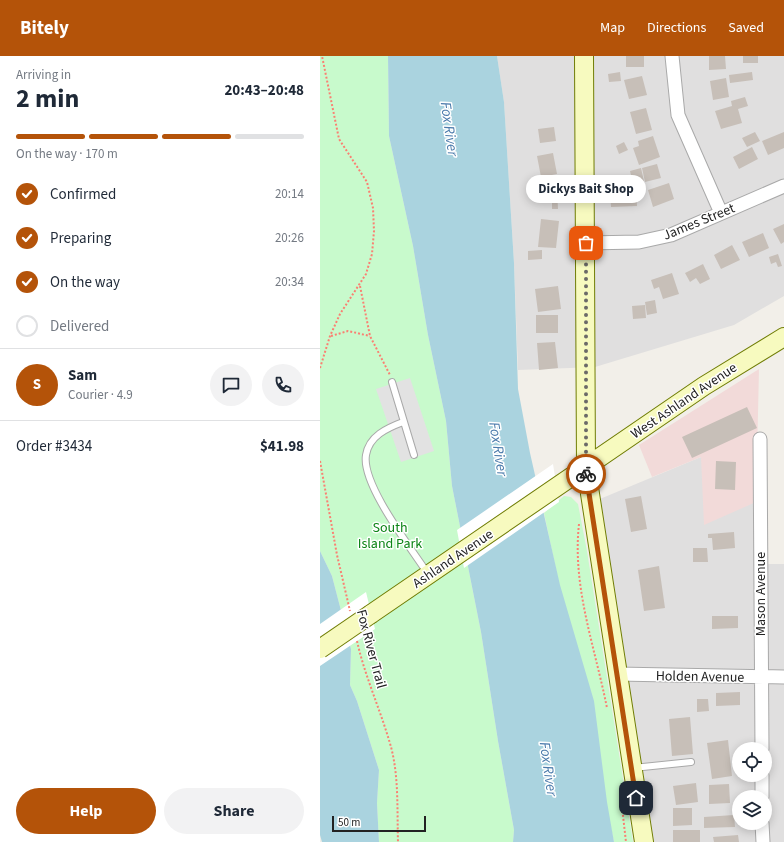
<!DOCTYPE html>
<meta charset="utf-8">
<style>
body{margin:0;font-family:"Source Sans 3",sans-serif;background:#f2f2f3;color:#1f2937;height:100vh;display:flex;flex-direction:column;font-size:15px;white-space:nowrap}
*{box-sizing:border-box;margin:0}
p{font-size:13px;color:#747a83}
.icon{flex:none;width:22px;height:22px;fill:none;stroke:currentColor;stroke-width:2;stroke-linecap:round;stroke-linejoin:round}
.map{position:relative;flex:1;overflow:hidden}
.side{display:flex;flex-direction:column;background:#fff;width:320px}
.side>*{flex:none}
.tools{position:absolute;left:412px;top:686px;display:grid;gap:8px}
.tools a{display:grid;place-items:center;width:40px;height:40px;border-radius:50%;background:#fff;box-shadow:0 2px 10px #0003;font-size:20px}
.scale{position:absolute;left:12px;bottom:10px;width:94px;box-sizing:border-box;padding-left:4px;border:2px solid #222;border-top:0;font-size:11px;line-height:14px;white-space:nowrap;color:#222;-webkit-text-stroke:3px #fff;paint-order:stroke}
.pin{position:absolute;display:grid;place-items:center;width:34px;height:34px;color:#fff;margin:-17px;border-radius:8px;box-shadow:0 2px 6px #0006}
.courier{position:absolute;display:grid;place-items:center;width:40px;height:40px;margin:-20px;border:3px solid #b45309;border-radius:50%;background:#fff;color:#222;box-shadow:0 1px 5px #0007}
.bubble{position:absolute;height:28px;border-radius:14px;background:#fff;box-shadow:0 2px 10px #0003;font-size:13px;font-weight:700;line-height:28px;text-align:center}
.headline em{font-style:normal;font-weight:700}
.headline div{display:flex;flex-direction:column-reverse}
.headline{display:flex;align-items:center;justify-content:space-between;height:68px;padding:0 16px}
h1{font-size:26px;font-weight:700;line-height:30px}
.bar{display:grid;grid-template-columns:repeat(4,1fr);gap:6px 4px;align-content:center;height:48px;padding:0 16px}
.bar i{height:5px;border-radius:3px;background:#e0e1e3}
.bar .selected{background:#b45309}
.bar p{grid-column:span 4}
.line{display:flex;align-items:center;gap:10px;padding:0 16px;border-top:1px solid #e0e1e3}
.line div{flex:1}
.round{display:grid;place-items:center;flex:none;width:42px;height:42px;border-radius:21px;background:#f2f2f3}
ol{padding:0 16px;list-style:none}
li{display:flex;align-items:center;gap:12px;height:44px}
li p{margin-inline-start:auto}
li .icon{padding:4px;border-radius:50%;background:#b45309;color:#fff;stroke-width:4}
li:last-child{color:#747a83}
li i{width:22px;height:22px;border:2px solid #e0e1e3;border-radius:50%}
.button{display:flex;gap:8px;margin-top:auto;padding:8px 16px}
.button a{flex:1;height:46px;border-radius:24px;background:#b45309;color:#fff;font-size:16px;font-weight:700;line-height:46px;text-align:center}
.button a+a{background:#f2f2f3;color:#1f2937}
header{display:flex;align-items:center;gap:24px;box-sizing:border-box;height:56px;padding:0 20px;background:#b45309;color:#fff}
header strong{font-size:19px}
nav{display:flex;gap:22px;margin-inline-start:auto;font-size:14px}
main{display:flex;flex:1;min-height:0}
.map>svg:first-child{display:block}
</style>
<header>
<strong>Bitely</strong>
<nav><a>Map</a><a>Directions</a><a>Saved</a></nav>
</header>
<main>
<section class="side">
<div class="headline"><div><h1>2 min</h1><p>Arriving in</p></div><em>20:43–20:48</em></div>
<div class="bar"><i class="selected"></i><i class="selected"></i><i class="selected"></i><i></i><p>On the way · 170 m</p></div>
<ol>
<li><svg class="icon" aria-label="check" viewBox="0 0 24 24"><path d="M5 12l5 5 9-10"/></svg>Confirmed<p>20:14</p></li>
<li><svg class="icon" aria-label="check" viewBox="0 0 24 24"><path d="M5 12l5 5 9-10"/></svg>Preparing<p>20:26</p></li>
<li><svg class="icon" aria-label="check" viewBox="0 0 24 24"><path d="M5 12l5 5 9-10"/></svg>On the way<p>20:34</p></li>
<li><i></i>Delivered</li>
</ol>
<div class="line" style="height:72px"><b class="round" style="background:#b45309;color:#fff">S</b><div><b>Sam</b><p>Courier · 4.9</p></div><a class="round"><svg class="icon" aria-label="chat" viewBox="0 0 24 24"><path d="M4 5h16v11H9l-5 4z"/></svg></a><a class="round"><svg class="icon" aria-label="phone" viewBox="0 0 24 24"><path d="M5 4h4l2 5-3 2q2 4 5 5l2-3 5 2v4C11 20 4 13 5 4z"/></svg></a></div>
<div class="line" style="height:52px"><div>Order #3434</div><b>$41.98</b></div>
<div class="button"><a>Help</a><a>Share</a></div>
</section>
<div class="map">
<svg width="464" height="786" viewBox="0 0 464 786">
<rect width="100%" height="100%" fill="#f2efe9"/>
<path fill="#e0dfdf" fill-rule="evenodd" d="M177,0H464V240L414,269L275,311L198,314L194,207L184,46Z
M381,401L436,446L438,508H464V786H330L275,445ZM419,693H445V719H419ZM419,741H445V767H419Z"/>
<path fill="#f2dad9" d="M439,313L436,446L384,469L381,401L332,421L319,389Z"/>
<path fill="#c8facc" d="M0,0H68L69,80L93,190L108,279L126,365L132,430L161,576L178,685L194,774L193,786H59L57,747L59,714L37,645L30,629L31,593L12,520L0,495Z
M244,440L251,441L258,448L267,495L313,786H294L224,457Z"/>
<path fill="#e2e2e2" d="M90,322L114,395L81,406L56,333Z"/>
<path fill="#aad3df" d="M68,0H177L184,46L194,207L198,333L210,397L240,529L274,645L287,746L294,786H193L194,774L178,685L161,576L132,430L126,365L108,279L93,190L69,80Z
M0,495L12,520L31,593L30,629L37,645L59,714L57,747L59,786H2L0,779Z"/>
<path fill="#fff" d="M233,408L239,446L144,512L137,474Z
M46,536L55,573L0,610V568Z"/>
<path fill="#c7bfb8" d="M306,0H324V11H306Z
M389,0H405L406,13L389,14Z
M423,0H438V7H423Z
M300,16L301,25L289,26L288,18Z
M432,16L433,24L410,27L409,19Z
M322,20L327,39L309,43L304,24Z
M406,22L409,41L393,44L390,25Z
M425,41L428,50L418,53L422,67L401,73L395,55L412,50L411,45Z
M326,52L332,74L316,78L310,56Z
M234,71L236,85L220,87L218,73Z
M435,76L440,85L427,91L422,82Z
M464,76V92L448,99L442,85Z
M333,80L340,101L319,109L313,92L319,90L318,85Z
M304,86L308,94L299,98L296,90Z
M432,91L438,103L419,113L413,101Z
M233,97L237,118L221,121L217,100Z
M337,108L341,122L325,126L322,112Z
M321,112L324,125L313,128L310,115Z
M349,127L354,143L333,151L328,134Z
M300,129H316L317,150L291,151L290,137H301Z
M222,132H237L238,153H232V147H223Z
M221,163L239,165L236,192L218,191Z
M464,168V186L461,188L453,173Z
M443,177L449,192L429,201L422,186Z
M412,189L420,204L401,213L394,199Z
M222,194V203L208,204V195Z
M458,198L462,210L458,211L456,206L451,208L449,201Z
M383,208L390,223L380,228L376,222L370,226L365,217Z
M352,217L359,238L343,243L339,231L334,233L331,224Z
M238,230L241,253L218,256L215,233Z
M335,244L337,257L327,259L325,246Z
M325,249L326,262L313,263L312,250Z
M216,259H238V277H216Z
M235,286L238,312L219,314L217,287Z
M427,351L437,372L372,402L362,381Z
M396,405L416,406L415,434L395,433Z
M321,440L327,473L311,476L305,443Z
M414,476L415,492L393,494L392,482H388V478Z
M373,492H387L388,506H373Z
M339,510L345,552L324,555L318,514Z
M392,560H418V572L392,573Z
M420,636V649L396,650V637Z
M377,643H388L389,655L377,656Z
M370,661L373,698L352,700L349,663Z
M408,684L412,720L392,723L387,687Z
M376,727L378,746L356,749L353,730Z
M409,728L410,747L389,748V729Z
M353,752H372V769L353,770Z
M414,759L415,771L384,772V761Z
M353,774H380V786H353Z
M418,779L419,786H394L393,781Z"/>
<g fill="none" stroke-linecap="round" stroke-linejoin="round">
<defs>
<path id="lane" d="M72,326L94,399
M83,366C67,372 49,380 46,399C41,428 91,492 108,518
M313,712L371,706"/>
<path id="street" d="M352,0L358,59L401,157
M266,187L319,186L351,179L464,130
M440,383L442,693
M297,618L464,621
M442,719V741
M442,767L443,786"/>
<path id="secondary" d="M264,0L266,412L324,786
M51,558L384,330L464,281"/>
</defs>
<use href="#lane" stroke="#a9a9a9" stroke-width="8"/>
<use href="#street" stroke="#a9a9a9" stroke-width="15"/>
<use href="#secondary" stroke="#707d05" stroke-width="20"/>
<path stroke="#fa8072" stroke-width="2" stroke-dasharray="2 2" stroke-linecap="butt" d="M40,230L50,280L70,319
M11,280L28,275L50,280
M0,312L10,280L20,258L46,218L52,198L54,175L53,152L47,126L19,83L2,0
M0,405L17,499L30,555
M259,468C252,531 275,591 287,652
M37,585C45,621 61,655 71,691C79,721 77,755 78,786
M302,751L306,786"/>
<use href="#lane" stroke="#fff" stroke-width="6"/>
<use href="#street" stroke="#fff" stroke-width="13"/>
<use href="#secondary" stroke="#f7fabf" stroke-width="18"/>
<defs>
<path id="secondary-bridge" d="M0,593L51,558"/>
</defs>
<use href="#secondary-bridge" stroke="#707d05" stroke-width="20" stroke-linecap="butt"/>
<use href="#secondary-bridge" stroke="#f7fabf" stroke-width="18"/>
</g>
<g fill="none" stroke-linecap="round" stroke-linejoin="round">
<path stroke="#6b6a68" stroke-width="4" stroke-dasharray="0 7.2" d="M266,187V418"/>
<path stroke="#b45309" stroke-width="5" d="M266,418L316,742"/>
</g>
<g text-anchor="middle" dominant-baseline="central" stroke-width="3" stroke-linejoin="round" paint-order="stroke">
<g font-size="14" fill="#222" stroke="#fff">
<text transform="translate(379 166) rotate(-22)">James Street</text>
<text transform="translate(364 345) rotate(-34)">West Ashland Avenue</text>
<text transform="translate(133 503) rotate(-34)">Ashland Avenue</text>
<text transform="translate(441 538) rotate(-90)">Mason Avenue</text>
<text transform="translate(51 593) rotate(75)">Fox River Trail</text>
<text transform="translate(380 621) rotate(1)">Holden Avenue</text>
</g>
<g font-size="14" fill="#0c8416" stroke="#fff">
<text x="70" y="472">South<tspan x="70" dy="16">Island Park</tspan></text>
</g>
<g font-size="15" font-style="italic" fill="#4a7aab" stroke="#fff">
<text transform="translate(129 73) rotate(82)">Fox River</text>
<text transform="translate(178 393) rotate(81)">Fox River</text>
<text transform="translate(228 713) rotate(82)">Fox River</text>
</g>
</g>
</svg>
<div class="tools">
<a><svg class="icon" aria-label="locate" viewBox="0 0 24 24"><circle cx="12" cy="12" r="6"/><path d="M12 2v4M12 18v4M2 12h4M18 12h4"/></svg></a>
<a><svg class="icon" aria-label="layers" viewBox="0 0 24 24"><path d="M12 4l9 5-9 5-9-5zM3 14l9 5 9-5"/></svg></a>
</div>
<div class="scale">50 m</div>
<div class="pin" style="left:266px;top:187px;background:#ea580c"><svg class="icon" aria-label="bag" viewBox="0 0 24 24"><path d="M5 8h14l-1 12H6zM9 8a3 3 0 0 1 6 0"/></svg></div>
<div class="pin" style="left:316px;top:742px;background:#1f2937"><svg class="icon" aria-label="home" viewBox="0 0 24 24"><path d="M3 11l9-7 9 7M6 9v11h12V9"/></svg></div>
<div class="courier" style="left:266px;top:418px"><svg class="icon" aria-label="bike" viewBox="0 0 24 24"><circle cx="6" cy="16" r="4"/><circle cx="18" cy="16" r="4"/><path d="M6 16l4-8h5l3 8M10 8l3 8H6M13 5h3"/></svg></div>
<div class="bubble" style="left:206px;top:119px;width:120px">Dickys Bait Shop</div>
</div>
</main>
